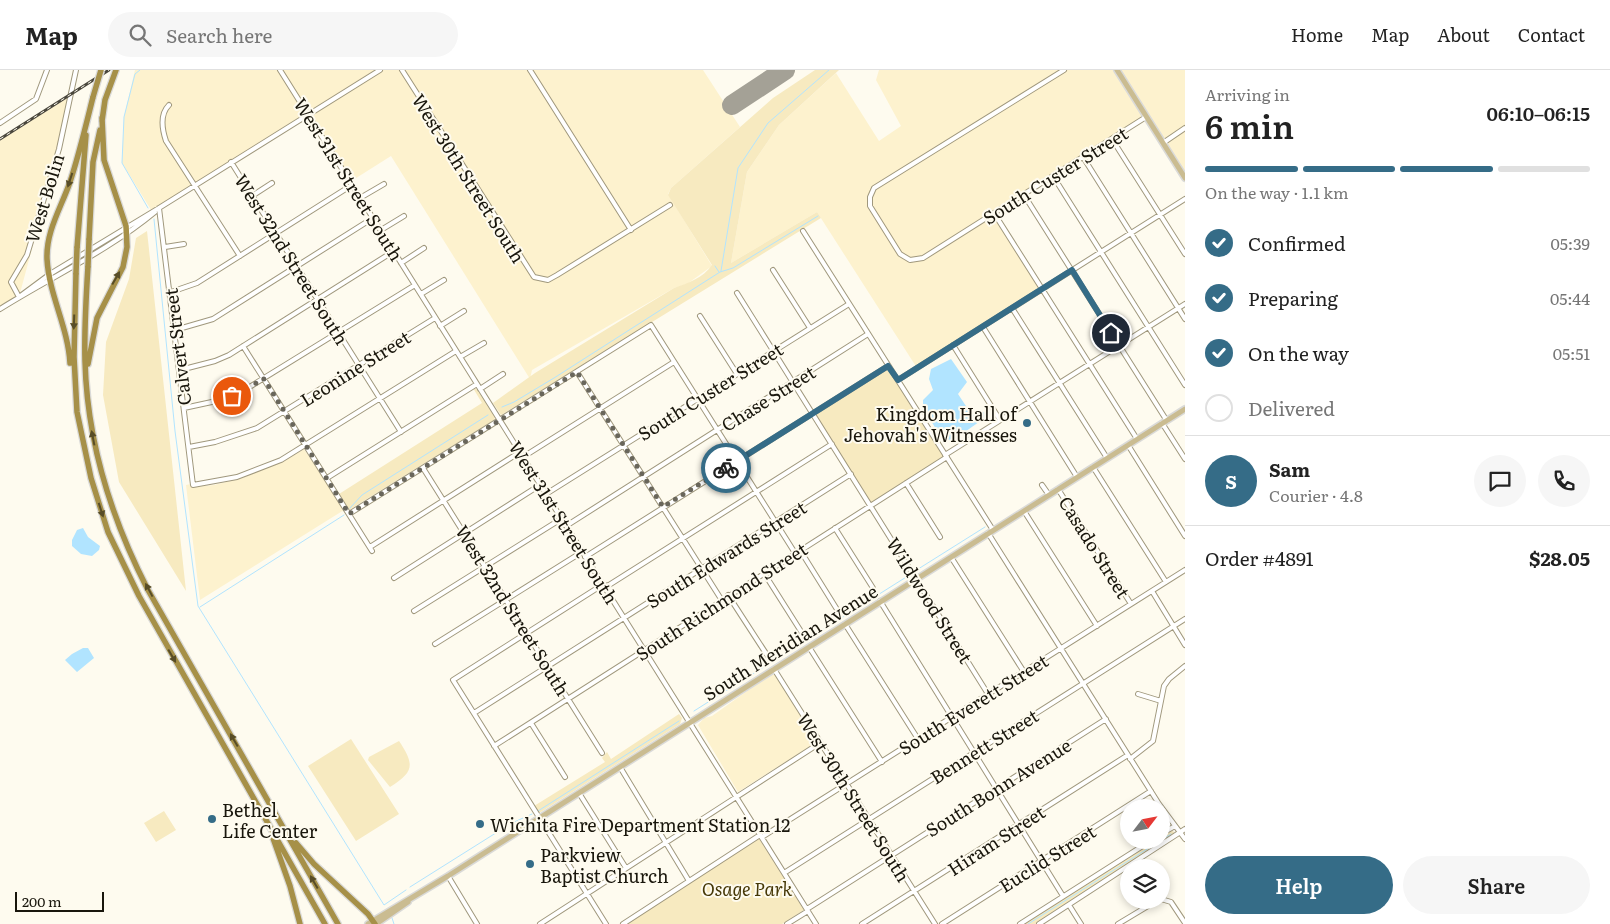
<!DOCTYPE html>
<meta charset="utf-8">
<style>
body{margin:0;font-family:Literata,serif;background:#f6f6f6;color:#222;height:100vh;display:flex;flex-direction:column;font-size:19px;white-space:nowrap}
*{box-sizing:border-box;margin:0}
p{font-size:16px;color:#767676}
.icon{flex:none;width:28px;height:28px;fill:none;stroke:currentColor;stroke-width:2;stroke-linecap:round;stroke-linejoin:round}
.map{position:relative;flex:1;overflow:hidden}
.panel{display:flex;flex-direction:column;background:#fff;width:425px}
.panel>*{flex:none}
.needle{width:32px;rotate:58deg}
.buttons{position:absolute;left:1120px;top:729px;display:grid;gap:10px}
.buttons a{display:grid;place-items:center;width:50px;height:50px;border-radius:50%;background:#fff;box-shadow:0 2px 8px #0003;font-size:25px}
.scale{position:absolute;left:15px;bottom:12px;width:89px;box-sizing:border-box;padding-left:5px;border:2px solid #19160c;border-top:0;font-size:14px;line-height:18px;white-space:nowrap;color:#19160c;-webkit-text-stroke:4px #fefbef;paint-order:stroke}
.pin{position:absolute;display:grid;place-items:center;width:42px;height:42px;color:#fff;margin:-21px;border:2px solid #fff;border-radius:50%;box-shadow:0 1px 5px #0007}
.courier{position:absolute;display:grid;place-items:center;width:50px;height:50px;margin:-25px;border:4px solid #356c87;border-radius:50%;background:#fff;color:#222;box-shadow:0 1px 6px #0007}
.summary em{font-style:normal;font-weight:600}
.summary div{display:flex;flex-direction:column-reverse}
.summary{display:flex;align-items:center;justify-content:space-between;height:85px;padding:0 20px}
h1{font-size:32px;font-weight:600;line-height:38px}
.bar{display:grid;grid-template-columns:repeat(4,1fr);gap:8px 5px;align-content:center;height:60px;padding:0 20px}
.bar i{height:6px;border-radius:4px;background:#e0e0e0}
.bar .current{background:#356c87}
.bar p{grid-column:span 4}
.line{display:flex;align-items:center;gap:12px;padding:0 20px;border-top:1px solid #e0e0e0}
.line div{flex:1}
.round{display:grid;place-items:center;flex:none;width:52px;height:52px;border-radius:26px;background:#f6f6f6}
ol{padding:0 20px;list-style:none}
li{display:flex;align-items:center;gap:15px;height:55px}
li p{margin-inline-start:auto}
li .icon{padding:5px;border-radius:50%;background:#356c87;color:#fff;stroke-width:4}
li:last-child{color:#767676}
li i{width:28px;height:28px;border:2px solid #e0e0e0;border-radius:50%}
.cta{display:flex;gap:10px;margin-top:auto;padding:10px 20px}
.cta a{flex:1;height:58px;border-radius:30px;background:#356c87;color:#fff;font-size:20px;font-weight:600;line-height:58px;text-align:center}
.cta a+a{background:#f6f6f6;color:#222}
header{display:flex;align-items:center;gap:30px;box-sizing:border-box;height:70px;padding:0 25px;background:#fff;border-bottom:1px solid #e0e0e0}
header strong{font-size:24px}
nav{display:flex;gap:28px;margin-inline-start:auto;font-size:18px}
.search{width:350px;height:45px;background:#f6f6f6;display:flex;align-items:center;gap:12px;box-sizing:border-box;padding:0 18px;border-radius:28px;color:#767676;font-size:19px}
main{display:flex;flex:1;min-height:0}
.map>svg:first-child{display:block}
</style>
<header>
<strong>Map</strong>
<div class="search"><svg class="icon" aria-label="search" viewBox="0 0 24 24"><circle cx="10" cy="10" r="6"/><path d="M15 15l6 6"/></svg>Search here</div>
<nav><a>Home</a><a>Map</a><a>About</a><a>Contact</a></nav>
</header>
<main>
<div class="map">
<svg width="1185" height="854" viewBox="0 0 1185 854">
<rect width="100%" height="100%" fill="#fefbef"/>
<path fill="#fdf2ce" d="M135,0H703L740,57L671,118L668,124L712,196L687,214L674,218L532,300L530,309L391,86L353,110L308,45L153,143L122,93L124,47Z
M879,0H1185V108L1146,47L994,143L1042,219L917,298L817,142L731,193L747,102L779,55L836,3L879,71L901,56L876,10Z
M74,22L19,227L0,239V69Z
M304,379L344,440L200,530L186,415L191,414L195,417L214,415L242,408L284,391Z
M771,604L775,605L817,672L738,722L698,655L704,648L712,646Z"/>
<path fill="#f7eac0" d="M815,0H839L779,55L747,102L731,193L817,142L821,148L501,345L493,333L535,303L674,218C688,213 703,208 712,195L668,125L671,118L773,28Z
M147,161L186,521L119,412L103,325L106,272L129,209L136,168Z
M888,296L947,387L871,435L812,343Z
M473,318L477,319L495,347L494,350L349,440L339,424L482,333Z
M679,644L682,648L680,654L541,742H538L534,736L605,692L602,688L607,682L611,689Z
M351,669L399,744L356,771L308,696Z
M399,671C415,695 414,702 390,717L368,690L369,687Z
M164,741L176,760L156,772L144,753Z
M1171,760L1174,762V765L1035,854H1023L1156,770H1161V766Z
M759,768L804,840L782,854H625Z"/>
<path fill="#b1e4ff" d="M951,289L967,312L958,324L972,345L984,342L986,347L952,371C937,367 930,348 923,335V330L933,320L929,309L931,299Z
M83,458L88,467L100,476L99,480L92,486L81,484L72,476V470L77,460Z
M83,578H88L94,588L77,602L65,590L72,584Z"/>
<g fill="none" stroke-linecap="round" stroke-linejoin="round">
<path stroke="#b1e4ff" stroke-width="1" d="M140,0L135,4L124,47L122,93L148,138
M154,149L175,361L198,536L384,835L406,820
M715,196L719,202
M721,201L738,98L768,53L829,0
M502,337L514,332L554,308L720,202L733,198L818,146
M350,438L362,425L488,345
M915,501L985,457
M200,537L344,445
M694,641L911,504
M538,741L679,651
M512,753L532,744
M410,817L499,761
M392,848L394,854
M1028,854L1171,764"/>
<path stroke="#a4a196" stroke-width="20" d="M732,35L785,0"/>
<defs>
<path id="minor" d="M280,0L816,854
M402,0L534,207L548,210L557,205L670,135
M530,0L631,160
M1064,0L874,118L870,127V136L900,184L910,190L923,188L1146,47
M169,35C160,44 162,59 166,71L240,186
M0,53L36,29L47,0
M1112,69L1185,184
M1163,73L1185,58
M1083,87L1185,249
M231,92L401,362
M1053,106L1185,315
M1024,125L1167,351
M252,126L272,113
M360,128L384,114
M159,138L193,415L237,407L281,390L456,281
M994,143L1137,369
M381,160L404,146
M803,161L993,460
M165,177L184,174
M401,193L424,178
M773,200L810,258
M171,222L197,213L352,115
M737,223L988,624
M421,224L444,210
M19,227L50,204L159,138L380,0
M19,227L11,212L27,185L59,79L76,0
M1012,238L1107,388
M0,239C51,207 108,181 155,142
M700,246L737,304
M440,256L464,241
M983,257L1077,407
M175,260L213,249L373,148
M953,275L1000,350
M243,276L372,481
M460,287L484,273
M180,300L215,291L229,285L394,181
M577,302L721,529
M898,310L1185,129
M480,319L503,304
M184,338L221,330L243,321L415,215
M1162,353L1185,389
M1128,375L1185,466
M189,377L215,372L257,358L435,248
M945,385L1185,234
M523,387L674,292
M1093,397L1166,512
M423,398L602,683
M327,408L477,314
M906,413L940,467
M1042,415L1049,425
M1058,419L1131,534
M546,424L849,234
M1024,441L1097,556
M349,444L651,255L795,483
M566,456L868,264
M835,458L873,518
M988,463L1159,734L1185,769
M370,477L520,382
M800,480L838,541
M585,487L888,296
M951,487L1024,602
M764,503L802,563
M394,508L540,415
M1152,521L1185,575
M728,525L767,585
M880,531L1063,826
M414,541L561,449
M845,554L918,669
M435,574L582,482
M809,577L882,692
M774,599L935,854
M1138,624L1161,631
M474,643L851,404
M531,653L565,707
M494,676L947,387
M1130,689L1153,671L1164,616L1169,609L1185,596
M620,697L689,811
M579,723L626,798
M1161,764L1175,756
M762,767L1185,500
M784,803L1185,549
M448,806L477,854
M1161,829L1171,832L1185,853
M1069,835L1081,854
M807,839L1106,649
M540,854L820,673
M606,854L453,610L599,517L609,515L832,374
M623,854L760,765
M787,854L808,841
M862,854L1128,685
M942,854L1151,721
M1020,854L1152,770
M1039,854L1185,759
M1118,854L1158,830"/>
<path id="major" d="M1117,0L1185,108
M368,854L448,806L1185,339
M376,854L408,832"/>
<path id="highway" d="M102,51L105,30L116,0
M89,170L93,92L100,60
M77,178L86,65
M88,196C86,228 84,260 85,291C87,373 111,448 148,520L338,854
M76,203L74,287L77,342L91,408L108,462L139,526L325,854
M70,293C68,257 49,225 47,189C46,161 61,138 70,112C79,85 86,55 93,27
M88,294L97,248L123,197L127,177L126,156L104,90L102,48
M273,768L290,816L300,854
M296,773L314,794L368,844L375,854"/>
</defs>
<use href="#minor" stroke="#a0987d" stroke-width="6"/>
<use href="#major" stroke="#dadad8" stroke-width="8"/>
<use href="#highway" stroke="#dadad8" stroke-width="8"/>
<use href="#minor" stroke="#fff" stroke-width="4"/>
<use href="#major" stroke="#cabc91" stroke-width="5"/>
<use href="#highway" stroke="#a69048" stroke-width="5.5"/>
<defs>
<path id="rail" d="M0,69L109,0"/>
</defs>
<use href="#rail" stroke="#4a473d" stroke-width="3"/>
<use href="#rail" stroke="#fefbef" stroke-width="1" stroke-dasharray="4" stroke-linecap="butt"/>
<defs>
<path id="highway-bridge" d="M93,27L101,0
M88,196L89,170
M76,203L77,178"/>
</defs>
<use href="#highway-bridge" stroke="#dadad8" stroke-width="8" stroke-linecap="butt"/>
<use href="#highway-bridge" stroke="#a69048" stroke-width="5.5"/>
</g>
<defs><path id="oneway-solid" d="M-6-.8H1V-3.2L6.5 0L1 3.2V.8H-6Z" transform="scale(1.25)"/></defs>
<g fill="#584d27">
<use href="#oneway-solid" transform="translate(70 110) rotate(108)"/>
<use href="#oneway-solid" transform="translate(116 208) rotate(-60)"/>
<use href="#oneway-solid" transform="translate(74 252) rotate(92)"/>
<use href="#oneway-solid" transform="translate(93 368) rotate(-101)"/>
<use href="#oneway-solid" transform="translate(101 440) rotate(72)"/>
<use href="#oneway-solid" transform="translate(149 520) rotate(-118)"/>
<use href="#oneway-solid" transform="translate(172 586) rotate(60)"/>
<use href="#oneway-solid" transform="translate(234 670) rotate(-120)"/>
<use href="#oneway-solid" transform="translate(314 812) rotate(-120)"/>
</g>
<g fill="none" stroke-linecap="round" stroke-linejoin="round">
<path stroke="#69665b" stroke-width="5" stroke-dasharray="0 9" d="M232,326L264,309L349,444L577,302L663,437L726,398"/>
<path stroke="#356c87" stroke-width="6" d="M726,398L888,296L898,310L1072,200L1111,263"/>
</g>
<g fill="#356c87" stroke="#fefbef" stroke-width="2">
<circle cx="1027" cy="353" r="5"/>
<circle cx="212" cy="749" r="5"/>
<circle cx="480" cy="754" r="5"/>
<circle cx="530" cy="794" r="5"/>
</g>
<g text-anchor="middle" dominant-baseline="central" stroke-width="4" stroke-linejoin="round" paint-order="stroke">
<g font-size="18" fill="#19160c" stroke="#fefbef">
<text transform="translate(1055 105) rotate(-32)">South Custer Street</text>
<text transform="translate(469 108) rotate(58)">West 30th Street South</text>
<text transform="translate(349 109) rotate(58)">West 31st Street South</text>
<text transform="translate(44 128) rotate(-73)">West Bolin</text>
<text transform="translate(292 189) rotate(58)">West 32nd Street South</text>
<text transform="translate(177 277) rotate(-97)">Calvert Street</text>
<text transform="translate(355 298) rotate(-32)">Leonine Street</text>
<text transform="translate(710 321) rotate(-32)">South Custer Street</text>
<text transform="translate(768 328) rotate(-32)">Chase Street</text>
<text transform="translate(564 452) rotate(58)">West 31st Street South</text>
<text transform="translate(1095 477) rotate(58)">Casado Street</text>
<text transform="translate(726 484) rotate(-32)">South Edwards Street</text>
<text transform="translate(930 530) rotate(58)">Wildwood Street</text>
<text transform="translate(721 531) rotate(-33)">South Richmond Street</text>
<text transform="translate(513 540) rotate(58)">West 32nd Street South</text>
<text transform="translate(790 572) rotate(-32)">South Meridian Avenue</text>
<text transform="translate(973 634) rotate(-32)">South Everett Street</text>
<text transform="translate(984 676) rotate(-32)">Bennett Street</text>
<text transform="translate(998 717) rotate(-32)">South Bonn Avenue</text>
<text transform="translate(854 727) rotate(58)">West 30th Street South</text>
<text transform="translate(996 770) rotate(-33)">Hiram Street</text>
<text transform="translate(1047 788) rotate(-32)">Euclid Street</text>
</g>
<g font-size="18" fill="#19160c" stroke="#fefbef" text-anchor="start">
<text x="1017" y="343" text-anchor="end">Kingdom Hall of<tspan x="1017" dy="21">Jehovah's Witnesses</tspan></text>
<text x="222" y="739">Bethel<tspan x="222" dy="21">Life Center</tspan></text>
<text x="490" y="754">Wichita Fire Department Station 12</text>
<text x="540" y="784">Parkview<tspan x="540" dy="21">Baptist Church</tspan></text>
</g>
<g font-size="18" font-style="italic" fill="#463807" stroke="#fefbef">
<text x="747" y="818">Osage Park</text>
</g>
</g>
</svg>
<div class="buttons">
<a><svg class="needle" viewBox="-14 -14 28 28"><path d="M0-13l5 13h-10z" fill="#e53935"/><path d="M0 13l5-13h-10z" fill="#767676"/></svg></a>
<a><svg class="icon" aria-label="layers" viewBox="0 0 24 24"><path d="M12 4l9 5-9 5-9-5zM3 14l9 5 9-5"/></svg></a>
</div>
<div class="scale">200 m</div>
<div class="pin" style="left:232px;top:326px;background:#ea580c"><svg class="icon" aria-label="bag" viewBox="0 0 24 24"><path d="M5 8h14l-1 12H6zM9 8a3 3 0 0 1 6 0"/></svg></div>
<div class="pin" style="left:1111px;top:263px;background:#1f2937"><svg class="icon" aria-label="home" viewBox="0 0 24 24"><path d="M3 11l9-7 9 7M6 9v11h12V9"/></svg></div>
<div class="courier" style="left:726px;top:398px"><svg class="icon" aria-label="bike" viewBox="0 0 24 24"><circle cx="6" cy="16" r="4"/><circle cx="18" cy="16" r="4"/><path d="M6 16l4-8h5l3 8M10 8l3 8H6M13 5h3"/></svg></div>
</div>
<section class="panel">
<div class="summary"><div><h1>6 min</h1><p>Arriving in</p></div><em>06:10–06:15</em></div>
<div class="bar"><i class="current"></i><i class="current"></i><i class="current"></i><i></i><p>On the way · 1.1 km</p></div>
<ol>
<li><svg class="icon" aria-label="check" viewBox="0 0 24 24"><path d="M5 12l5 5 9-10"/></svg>Confirmed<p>05:39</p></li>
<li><svg class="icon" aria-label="check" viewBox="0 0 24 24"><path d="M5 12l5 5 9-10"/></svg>Preparing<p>05:44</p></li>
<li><svg class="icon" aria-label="check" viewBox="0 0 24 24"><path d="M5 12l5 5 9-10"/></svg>On the way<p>05:51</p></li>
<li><i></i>Delivered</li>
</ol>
<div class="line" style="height:90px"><b class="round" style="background:#356c87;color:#fff">S</b><div><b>Sam</b><p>Courier · 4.8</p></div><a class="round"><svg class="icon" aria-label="chat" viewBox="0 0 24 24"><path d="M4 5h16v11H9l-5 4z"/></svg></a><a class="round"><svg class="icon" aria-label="phone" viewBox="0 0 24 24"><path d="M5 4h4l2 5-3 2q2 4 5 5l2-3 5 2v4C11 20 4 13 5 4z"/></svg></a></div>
<div class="line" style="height:65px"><div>Order #4891</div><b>$28.05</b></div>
<div class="cta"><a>Help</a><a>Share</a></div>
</section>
</main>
